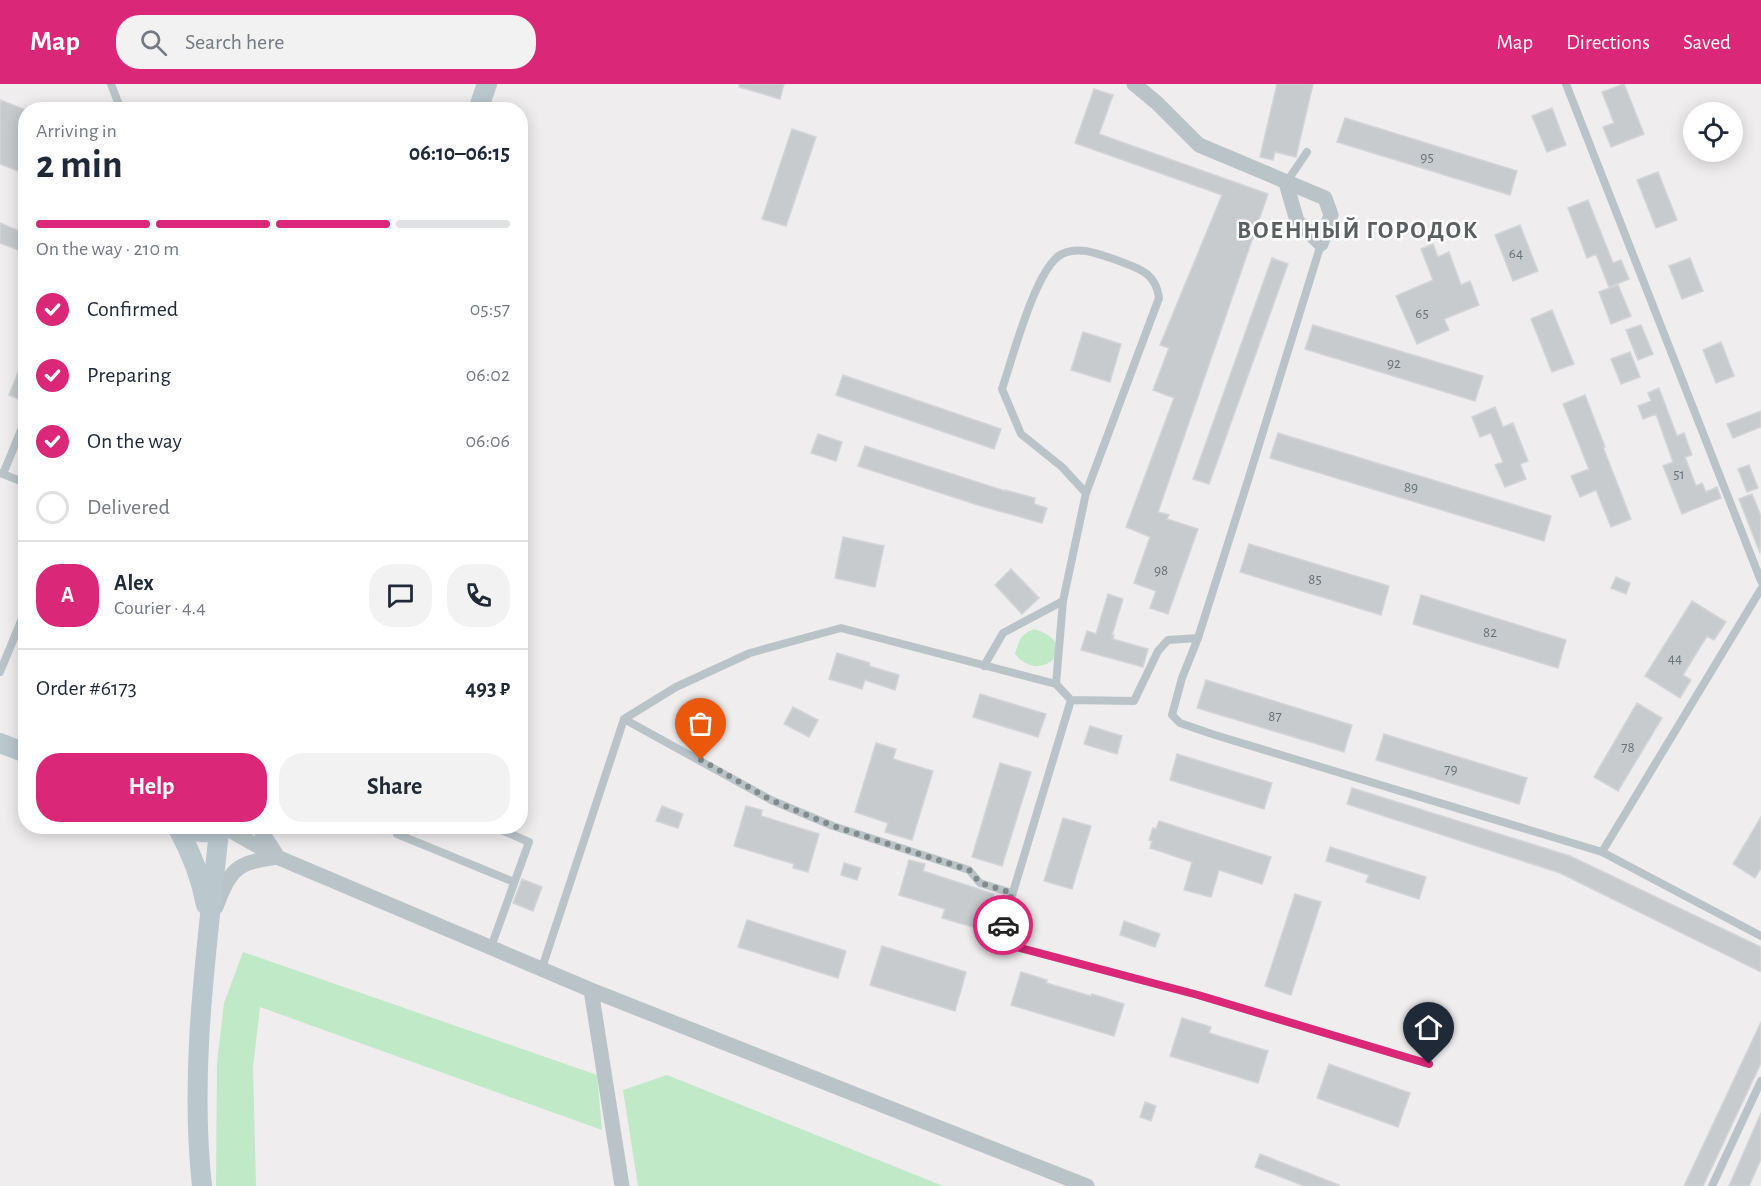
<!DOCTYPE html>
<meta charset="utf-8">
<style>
body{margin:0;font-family:"Alegreya Sans",sans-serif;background:#f2f2f3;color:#1f2937;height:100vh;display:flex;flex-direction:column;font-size:22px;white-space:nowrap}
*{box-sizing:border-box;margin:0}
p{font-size:20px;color:#747a83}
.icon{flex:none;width:33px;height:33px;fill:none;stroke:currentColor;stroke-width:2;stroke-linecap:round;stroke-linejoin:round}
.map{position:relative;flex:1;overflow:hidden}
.side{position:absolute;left:18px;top:18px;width:510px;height:732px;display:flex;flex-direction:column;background:#fff;border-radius:24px;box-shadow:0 3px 15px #0003}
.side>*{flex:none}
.tools{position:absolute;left:1683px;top:18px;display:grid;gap:12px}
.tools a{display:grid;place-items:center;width:60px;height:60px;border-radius:50%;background:#fff;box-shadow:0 3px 15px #0003;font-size:30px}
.pin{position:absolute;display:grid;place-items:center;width:51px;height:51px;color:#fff;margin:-62px -26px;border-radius:50% 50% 50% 0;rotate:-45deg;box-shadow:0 0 6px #0007}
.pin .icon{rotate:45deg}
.courier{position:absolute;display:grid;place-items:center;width:60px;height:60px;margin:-30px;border:4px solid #db2777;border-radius:50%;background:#fff;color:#222;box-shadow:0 2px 8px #0007}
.head em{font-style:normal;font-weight:700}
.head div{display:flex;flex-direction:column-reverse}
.head{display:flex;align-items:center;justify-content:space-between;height:102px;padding:0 18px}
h1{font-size:39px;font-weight:700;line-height:45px}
.bar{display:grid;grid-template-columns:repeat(4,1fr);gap:9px 6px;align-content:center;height:72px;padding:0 18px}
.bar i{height:8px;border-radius:4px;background:#e0e1e3}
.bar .on{background:#db2777}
.bar p{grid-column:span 4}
.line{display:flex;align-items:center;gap:15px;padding:0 18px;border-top:2px solid #e0e1e3}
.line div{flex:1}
.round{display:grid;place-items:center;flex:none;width:63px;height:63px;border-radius:24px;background:#f2f2f3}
ol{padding:0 18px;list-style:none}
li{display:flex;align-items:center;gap:18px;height:66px}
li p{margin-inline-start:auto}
li .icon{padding:6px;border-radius:50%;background:#db2777;color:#fff;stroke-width:4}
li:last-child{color:#747a83}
li i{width:33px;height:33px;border:3px solid #e0e1e3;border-radius:50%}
.button{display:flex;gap:12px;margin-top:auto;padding:12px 18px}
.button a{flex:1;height:69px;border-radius:24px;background:#db2777;color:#fff;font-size:24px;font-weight:700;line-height:69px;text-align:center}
.button a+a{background:#f2f2f3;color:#1f2937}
header{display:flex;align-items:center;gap:36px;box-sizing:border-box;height:84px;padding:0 30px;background:#db2777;color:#fff}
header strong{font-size:28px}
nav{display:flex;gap:33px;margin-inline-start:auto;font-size:21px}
.search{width:420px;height:54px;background:#f2f2f3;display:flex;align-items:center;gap:15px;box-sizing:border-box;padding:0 21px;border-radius:24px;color:#747a83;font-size:22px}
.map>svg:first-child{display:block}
</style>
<header>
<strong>Map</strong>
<div class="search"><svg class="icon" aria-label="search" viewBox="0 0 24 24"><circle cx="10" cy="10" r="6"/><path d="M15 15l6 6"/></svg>Search here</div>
<nav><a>Map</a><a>Directions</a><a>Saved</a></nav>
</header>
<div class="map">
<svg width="1761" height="1102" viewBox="0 0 1761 1102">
<rect width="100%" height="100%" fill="#efedee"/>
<path fill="#bfe9c7" d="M1034,545C1084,559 1042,603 1015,570C1019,556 1021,550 1034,545Z
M243,868L597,991L602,1046L260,923L253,984L256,1102H216L217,979L224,919Z
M667,991L943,1102H638L623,1006Z"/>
<path fill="#c7cbce" stroke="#d2d5d8" stroke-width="1.5" d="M739,0H784L780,15L739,3Z
M1277,0H1313L1296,73L1275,68L1273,76L1260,73Z
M1624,0L1644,50L1611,63L1603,43L1614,39L1602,8Z
M1094,5L1113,11L1099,50L1268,110L1158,428L1169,431L1167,435L1198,445L1168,530L1150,524L1156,507L1134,499L1150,453L1126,443L1174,314L1153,306L1169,264L1160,261L1222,111L1075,59Z
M0,16L26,26V90L0,80Z
M1552,24L1566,61L1547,68L1532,32Z
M1345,34L1517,87L1510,111L1337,58Z
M792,45L816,53L786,142L762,135Z
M1658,88L1677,136L1656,144L1637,96Z
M1588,116L1613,179L1621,176L1629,195L1609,203L1596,170L1587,174L1568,124Z
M0,139L26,150V169L0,159Z
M1520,141L1538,187L1513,197L1495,151Z
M1433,160L1438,173L1449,168L1461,201L1470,197L1479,221L1444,235L1449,246L1417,260L1396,212L1433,196L1421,165Z
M1272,174L1288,180L1209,400L1193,395Z
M1690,174L1703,207L1682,215L1669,182Z
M1618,201L1631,232L1611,240L1599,208Z
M1552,226L1574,280L1552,288L1531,235Z
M1313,241L1483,292L1475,317L1305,265Z
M1641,241L1653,270L1638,276L1626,246Z
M1083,248L1121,260L1110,298L1071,286Z
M1721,258L1734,292L1716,299L1703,266Z
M1630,268L1640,293L1621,300L1611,275Z
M25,271H26V318L9,311Z
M843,291L1001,345L994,365L836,311Z
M1659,304L1677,352L1684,349L1692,371L1685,373L1696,402L1702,399L1706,408L1717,403L1721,414L1682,430L1663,382L1673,378L1656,330L1643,335L1638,322L1651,317L1648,309Z
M1585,311L1605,363H1603L1631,435L1611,443L1596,406L1580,413L1571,392L1589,385L1563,320Z
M1495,323L1503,343L1513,339L1528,377L1520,380L1526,395L1505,403L1495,381L1503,378L1491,349L1480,353L1472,333Z
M1761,327V343L1733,354L1727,340Z
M1278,349L1551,432L1544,457L1270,374Z
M818,350L842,358L836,377L811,369Z
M865,362L1005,407V406L1035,414L1034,420L1047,424L1042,439L981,422L858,382Z
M1749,381L1758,404L1747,408L1738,385Z
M1752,410L1761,432L1760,469L1739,415Z
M843,453L884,462L875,503L835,494Z
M1249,460L1389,502L1381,531L1240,488Z
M1011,485L1039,514L1022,530L995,501Z
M1616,493L1630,499L1626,510L1611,504Z
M1108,510L1123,515L1112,551H1114L1113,555L1148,565L1143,583L1081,566L1087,547L1096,550Z
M1421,511L1566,556L1558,584L1413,540Z
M1692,517L1726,538L1714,556L1707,552L1683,591L1691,596L1680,614L1645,592Z
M837,569L870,579L869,582L899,591L895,606L865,596L862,605L829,595Z
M1206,596L1352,641L1344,668L1197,624Z
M980,610L1046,630L1038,653L973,633Z
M1637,619L1662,634L1618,707L1594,693Z
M793,623L818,636L809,653L784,640Z
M1090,642L1122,652L1117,670L1084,660Z
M1384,650L1527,694L1519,720L1376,676Z
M876,659L896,665L893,675L933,687L912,756L885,748L888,739L855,728Z
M1177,670L1272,699L1264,725L1170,696Z
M1000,679L1031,688L1002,782L972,773Z
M1352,704L1570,772L1761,863V888L1560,789L1347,720Z
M662,722L683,730L678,744L656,737Z
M746,722L762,726L761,732L819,750L808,788L793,784L794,780L734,762Z
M1761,733V784L1755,794L1733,780Z
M1063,734L1091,742L1072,805L1044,797Z
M1159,737L1271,773L1262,800L1219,786L1211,813L1184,806L1192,778L1150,764L1152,757L1149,756L1153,744L1156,745Z
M1330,763L1426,793L1419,815L1366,798L1369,791L1326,777Z
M909,776L925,780L923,787L994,810L983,846L942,834L945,825L899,811Z
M844,779L861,784L857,796L841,791Z
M522,795L542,803L533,827L513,819Z
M1295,810L1321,818L1291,911L1265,902Z
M747,836L846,867L838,894L738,863Z
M1124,837L1160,850L1155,863L1120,851Z
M882,862L966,888L955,927L870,901Z
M1021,888L1047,896L1046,899L1091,912L1092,910L1124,920L1114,952L1011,921Z
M1182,934L1211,943L1209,949L1268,967L1258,999L1170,972Z
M1761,938V979L1703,1102H1684Z
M1329,980L1410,1009L1398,1043L1317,1014Z
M1145,1018L1156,1022L1151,1037L1140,1033Z
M1761,1029V1075L1749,1102H1729Z
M1260,1070L1339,1101V1102H1304L1255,1083Z"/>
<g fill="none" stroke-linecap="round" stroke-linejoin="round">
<path stroke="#bac4c8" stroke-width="8" d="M111,0L121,26
M1566,0L1761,497
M1286,99L1307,68
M1321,160L1249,393L1198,554L1182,594L1172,631L1180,639L1215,651L1602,768L1761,852
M0,389L26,399
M3,390L26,334
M1198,554L1168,556L1158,567L1134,617L1071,616L998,858L1198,911L1429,980
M984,582L1003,549L1063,517
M0,588L26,525
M1056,600L1063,517L1086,409L1159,214C1156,189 1140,185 1119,177C1101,171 1080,161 1062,170C1036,182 1012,276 1002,305L1021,350L1062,383L1086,409
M624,635L676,603L750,569L841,544L1056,600L1071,616
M400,742L397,750L514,798
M1602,768L1761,505
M491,863L529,758L492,742
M542,884L624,635L771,716L833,742L969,786L980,799L1012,809
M1712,1102L1761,997"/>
<path stroke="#bac4c8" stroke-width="15" d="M1134,0L1157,19L1199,61L1325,114L1331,131L1321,160L1297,137L1286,99
M258,742L276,770
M224,743L277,773L591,906L1087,1102
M216,823C231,784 236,779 277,773
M591,906L622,1102"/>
<path stroke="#bac7cd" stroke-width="20" d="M478,26L487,0
M0,659L26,669
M176,742C191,747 212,753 225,742
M177,743C191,768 201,793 206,821
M202,1102C189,984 207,865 219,747"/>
</g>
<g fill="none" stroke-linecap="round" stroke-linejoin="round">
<path stroke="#828a8c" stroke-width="6" stroke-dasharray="0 10.8" d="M701,676L771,716L833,742L969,786L980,799L1012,809L1003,841"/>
<path stroke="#db2777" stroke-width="8" d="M1003,841L998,858L1198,911L1429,980"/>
</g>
<g text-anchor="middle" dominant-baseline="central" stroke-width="5" stroke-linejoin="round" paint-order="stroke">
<g font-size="15" fill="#677276">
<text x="1427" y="73">95</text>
<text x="1516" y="169">64</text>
<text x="1422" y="229">65</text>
<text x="1394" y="279">92</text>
<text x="1679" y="390">51</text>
<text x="1411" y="403">89</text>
<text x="1161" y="486">98</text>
<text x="1315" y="495">85</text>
<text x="1490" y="548">82</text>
<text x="1675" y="574">44</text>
<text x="1275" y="632">87</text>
<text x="1628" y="663">78</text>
<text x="1451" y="685">79</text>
</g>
<g font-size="24" font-weight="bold" letter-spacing="1.5" fill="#5a5f61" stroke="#fff">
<text x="1358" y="147">ВОЕННЫЙ ГОРОДОК</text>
</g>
</g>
</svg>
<div class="tools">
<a><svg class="icon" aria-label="locate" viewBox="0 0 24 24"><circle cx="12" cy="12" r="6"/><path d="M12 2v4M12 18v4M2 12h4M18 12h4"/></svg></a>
</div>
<div class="pin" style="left:701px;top:676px;background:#ea580c"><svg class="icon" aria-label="bag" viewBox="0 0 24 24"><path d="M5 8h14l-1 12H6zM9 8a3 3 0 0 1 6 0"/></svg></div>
<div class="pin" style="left:1429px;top:980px;background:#1f2937"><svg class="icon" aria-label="home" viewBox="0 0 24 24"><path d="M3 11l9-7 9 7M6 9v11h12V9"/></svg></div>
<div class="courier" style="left:1003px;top:841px"><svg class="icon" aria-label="car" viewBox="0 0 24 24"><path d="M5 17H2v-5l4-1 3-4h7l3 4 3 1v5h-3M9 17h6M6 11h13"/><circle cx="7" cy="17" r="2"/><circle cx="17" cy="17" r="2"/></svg></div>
<section class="side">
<div class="head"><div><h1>2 min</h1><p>Arriving in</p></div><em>06:10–06:15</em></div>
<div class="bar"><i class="on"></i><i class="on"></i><i class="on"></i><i></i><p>On the way · 210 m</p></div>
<ol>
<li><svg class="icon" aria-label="check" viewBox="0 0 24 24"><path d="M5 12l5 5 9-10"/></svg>Confirmed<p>05:57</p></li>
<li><svg class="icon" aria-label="check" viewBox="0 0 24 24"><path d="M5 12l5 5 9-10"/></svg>Preparing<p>06:02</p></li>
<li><svg class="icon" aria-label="check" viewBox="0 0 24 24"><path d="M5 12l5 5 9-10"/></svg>On the way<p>06:06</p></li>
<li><i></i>Delivered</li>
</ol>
<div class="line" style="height:108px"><b class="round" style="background:#db2777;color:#fff">A</b><div><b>Alex</b><p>Courier · 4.4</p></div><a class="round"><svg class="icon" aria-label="chat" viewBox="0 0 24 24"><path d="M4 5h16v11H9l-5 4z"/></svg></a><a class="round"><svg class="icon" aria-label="phone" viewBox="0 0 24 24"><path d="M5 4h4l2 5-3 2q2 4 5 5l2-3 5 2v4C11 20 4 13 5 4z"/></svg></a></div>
<div class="line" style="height:78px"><div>Order #6173</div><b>493 ₽</b></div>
<div class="button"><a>Help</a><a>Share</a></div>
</section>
</div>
